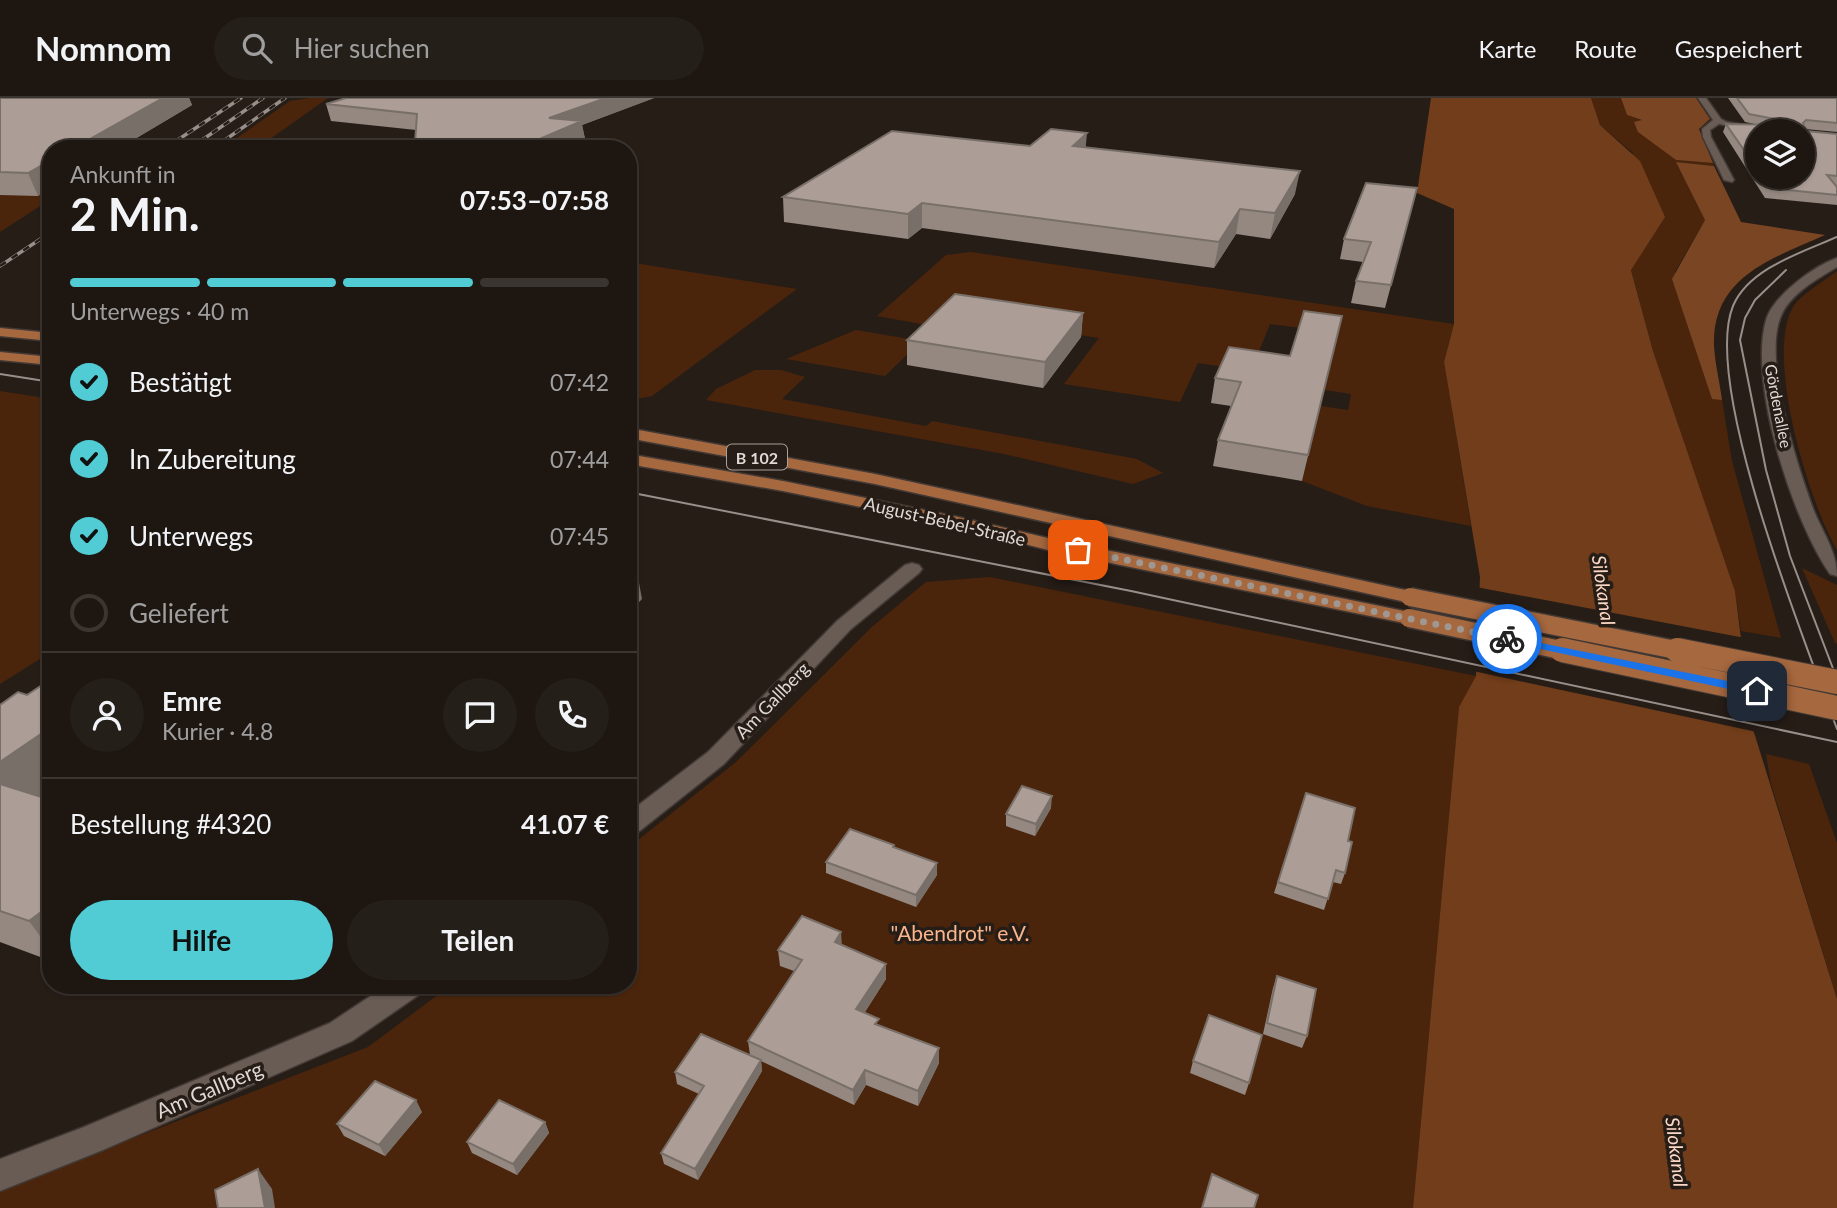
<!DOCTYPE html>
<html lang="de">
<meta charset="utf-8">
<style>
body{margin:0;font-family:Lato,sans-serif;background:#251f1a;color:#f1f3f6;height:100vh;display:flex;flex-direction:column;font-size:26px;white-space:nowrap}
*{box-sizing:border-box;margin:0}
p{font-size:23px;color:#a09f9f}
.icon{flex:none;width:38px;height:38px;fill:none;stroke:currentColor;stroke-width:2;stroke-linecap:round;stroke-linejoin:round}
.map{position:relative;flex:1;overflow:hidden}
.panel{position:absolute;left:42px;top:42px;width:595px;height:854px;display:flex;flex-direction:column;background:#1d1611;border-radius:28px;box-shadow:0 2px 5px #0004,0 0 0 2px #3b3531}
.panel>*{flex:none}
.fabs{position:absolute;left:1745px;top:21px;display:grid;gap:14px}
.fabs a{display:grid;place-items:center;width:70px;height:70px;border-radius:50%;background:#1d1611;box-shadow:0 2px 5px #0004,0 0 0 2px #3b3531;font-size:35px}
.pin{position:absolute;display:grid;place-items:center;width:60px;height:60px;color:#fff;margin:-30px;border-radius:14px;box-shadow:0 4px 10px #0006}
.courier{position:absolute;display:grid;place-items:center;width:70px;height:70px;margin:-35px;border:5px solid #1a73e8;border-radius:50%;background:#fff;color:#222;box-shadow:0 2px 9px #0007}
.headline em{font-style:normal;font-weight:700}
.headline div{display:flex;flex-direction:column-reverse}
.headline{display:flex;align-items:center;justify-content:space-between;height:119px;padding:0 28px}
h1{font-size:46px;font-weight:700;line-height:52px}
.bar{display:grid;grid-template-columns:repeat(4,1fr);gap:10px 7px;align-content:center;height:84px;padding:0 28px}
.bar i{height:9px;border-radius:5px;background:#3b3531}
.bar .current{background:#51ccd4}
.bar p{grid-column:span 4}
.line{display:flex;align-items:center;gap:18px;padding:0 28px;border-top:2px solid #3b3531}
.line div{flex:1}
.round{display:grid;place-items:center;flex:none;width:74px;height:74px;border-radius:37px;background:#251f1a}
ol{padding:0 28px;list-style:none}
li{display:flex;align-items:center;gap:21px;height:77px}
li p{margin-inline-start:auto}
li .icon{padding:7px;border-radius:50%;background:#51ccd4;color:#111;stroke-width:4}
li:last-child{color:#a09f9f}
li i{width:38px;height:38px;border:4px solid #3b3531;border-radius:50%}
.cta{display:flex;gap:14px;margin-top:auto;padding:14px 28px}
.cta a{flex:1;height:80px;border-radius:42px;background:#51ccd4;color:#111;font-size:28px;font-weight:700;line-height:80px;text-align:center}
.cta a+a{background:#251f1a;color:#f1f3f6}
header{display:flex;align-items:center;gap:42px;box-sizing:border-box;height:98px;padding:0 35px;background:#1d1611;border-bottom:2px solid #3b3531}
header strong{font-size:33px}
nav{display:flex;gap:38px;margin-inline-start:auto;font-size:24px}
.search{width:490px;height:63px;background:#251f1a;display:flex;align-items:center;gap:18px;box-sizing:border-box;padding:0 24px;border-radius:38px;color:#a09f9f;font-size:26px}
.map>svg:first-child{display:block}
</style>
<header>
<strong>Nomnom</strong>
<div class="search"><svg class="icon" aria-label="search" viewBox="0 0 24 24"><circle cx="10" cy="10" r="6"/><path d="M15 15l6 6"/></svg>Hier suchen</div>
<nav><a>Karte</a><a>Route</a><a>Gespeichert</a></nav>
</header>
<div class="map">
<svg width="1837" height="1110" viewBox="0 0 1837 1110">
<rect width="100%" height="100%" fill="#271d17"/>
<path fill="#4a250c" d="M310,0H328L256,51H221L290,3Z
M1591,0H1621L1627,17L1645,23L1676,62L1713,65L1714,68L1677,64L1705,122L1675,174L1712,300L1722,302L1732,363L1781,540L1741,533L1735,493L1653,253L1631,171L1633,55L1600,27Z
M0,46H135L128,51H51V101L0,134Z
M971,154L1454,226L1444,264L1471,428L1367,408L1302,383L1321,308L1348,312L1351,296L1325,292L1336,241L1301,230L1270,226L1251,273L1198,265L1180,304L1064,286L1099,240L949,217L937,229L877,218L946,157Z
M628,164L797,191L652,298L628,303Z
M1837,173V452C1810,407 1762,253 1795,206C1805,194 1824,183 1837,173Z
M856,232L921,243L885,278L786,261Z
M755,272H781L805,279L782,301L926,328L932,323L1137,361L1163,375L1133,386L1004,356L706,302L716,291Z
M0,293L51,301V554L0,586Z
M1802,470L1837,487V546L1835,545Z
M990,479L1476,578L1459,610L1413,1110H0V1092L368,949L451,887H628V750L736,664L873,528L926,484Z
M1766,656L1809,666L1837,745V901L1771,686Z"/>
<path fill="#7a4522" d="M1621,0H1696L1710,21L1699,31L1713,65L1676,62L1638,34L1634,24L1642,22L1627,17Z
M1676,64L1714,68L1741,124L1825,137C1772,161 1712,178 1714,248C1715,266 1720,285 1722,302L1712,301L1672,181L1705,122Z"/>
<path fill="#713d1a" d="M1431,0H1591L1600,27L1640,63L1665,119L1631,172L1653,253L1735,493L1752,628L1837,901V1110H1413L1459,609L1476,578L1480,479L1444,264L1454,226V111L1417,95Z"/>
<path fill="#271d17" d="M1476,489L1745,540L1757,634L1473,573Z"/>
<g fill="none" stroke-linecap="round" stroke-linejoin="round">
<defs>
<path id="street" d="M1698,0H1706L1721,21L1727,24L1779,33H1758L1719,26L1710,32L1711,39L1734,82L1732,84L1724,82L1703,39L1702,31L1713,22Z
M1837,160V169C1817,181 1790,196 1781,218C1762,262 1798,369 1814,413C1823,435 1837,454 1837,478L1830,476C1793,423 1748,286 1766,222C1773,198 1814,168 1837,160Z
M912,465L919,467L922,471L919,475L851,531L724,666L637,735L628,737V715L708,654L837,523L905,467Z
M387,887H424L420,896L352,943L103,1052L0,1093V1061L84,1029L330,925Z"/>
<path id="primary" d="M0,230L51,235V243L0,238Z
M0,254L51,259V267L0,262Z
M628,330L875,376L1410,493L1420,499L1410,505L875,386L628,340Z
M628,356L783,383L958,419L1052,441L1409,514L1416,516L1419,520L1416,524L1409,526L1052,453L958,429L783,393L628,366Z"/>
</defs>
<use href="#street" stroke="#423935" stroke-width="3"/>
<use href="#primary" stroke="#423935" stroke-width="3"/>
<use href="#street" fill="#695c55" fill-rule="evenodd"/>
<use href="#primary" fill="#a6683f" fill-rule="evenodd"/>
<path stroke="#988f8b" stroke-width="2" d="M1837,139C1803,154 1749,170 1733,208C1701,287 1806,546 1837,631
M1786,172L1755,202L1745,220L1740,242L1766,372L1790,458L1837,581
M0,276L51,284
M628,394L1131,493L1837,644"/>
<defs>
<path id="rail" d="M164,51L241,0
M189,51L263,0
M212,51L285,0
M0,168L51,134"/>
</defs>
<use href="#rail" stroke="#988f8b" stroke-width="3.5"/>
<use href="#rail" stroke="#271d17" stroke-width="2.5" stroke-dasharray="7" stroke-linecap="butt"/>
<defs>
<path id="primary-bridge-far1" d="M1410,499L1686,554
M1409,520L1570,554"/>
<path id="primary-bridge" d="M1562,552L1837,610
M1677,552L1837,584"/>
</defs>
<use href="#primary-bridge-far1" stroke="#423935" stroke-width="21" stroke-linecap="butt"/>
<use href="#primary-bridge" stroke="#423935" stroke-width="26" stroke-linecap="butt"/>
<use href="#primary-bridge-far1" stroke="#a6683f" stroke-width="18"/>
<use href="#primary-bridge" stroke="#a6683f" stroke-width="24"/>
</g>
<path fill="#948881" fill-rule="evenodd" d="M0,0H189L192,7L118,51H51L38,98L0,97Z
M346,0H654L582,27L585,41L563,51H398L415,45L416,32L331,23L326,6Z
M1728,0H1837V34L1805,31L1806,33L1837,36V88H1836L1837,89V107L1765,100L1723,34L1726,26H1755L1745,24ZM1757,33L1802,79H1757Z
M1030,48L1086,50L1295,96L1270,141L1236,136L1214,170L922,130L908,141L784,124L783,99Z
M1417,90L1385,210L1351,205L1356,183L1363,164L1340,161L1344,141Z
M1083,215L1081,239L1043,290L907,267V242Z
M1342,218L1302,383L1213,368L1218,342L1231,308L1211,305L1215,280L1290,258Z
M0,607L39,698L51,702V863L0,844Z
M1306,695L1348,743L1345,775L1341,786L1333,784L1324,812L1274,795Z
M1051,710L1035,738L1006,728V716Z
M894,747V750L937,777L916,809L826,775V764Z
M842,847L886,881L865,914L879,928L939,950V965L918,1008L866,987L854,1007L761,963L762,973L698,1082L664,1066L661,1055L699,996L677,986L675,974L750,957L748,943L794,873L780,868L778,852Z
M1277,878L1307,938L1302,950L1263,936L1273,890Z
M1193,963L1249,985L1245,997L1190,975Z
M422,1014L385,1058L344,1038L337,1026Z
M545,1024L549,1035L517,1077L472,1055L467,1044Z"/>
<path fill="#786f69" d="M149,0H189L192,7L118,51H72Z
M606,0H654L582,27L585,41L563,51H516L549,20Z
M1087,35L1085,57L1073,48Z
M51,62V91L38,98L28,75Z
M1300,73L1295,96L1270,141L1275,115Z
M922,105V130L908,141V116Z
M1240,111L1236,136L1214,170L1219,144Z
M1083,215L1081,239L1043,290L1045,264Z
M635,463L642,501L628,516V470Z
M51,629V690L9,721L0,709V664Z
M1052,698L1051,710L1035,738L1036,726Z
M937,765V777L916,809V797Z
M41,814L51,827V853L29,823Z
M841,834L842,849L835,844Z
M886,866V881L857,926L856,911Z
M939,950V965L918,1008V993Z
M761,962L762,973L698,1082L695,1071Z
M865,972L866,987L854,1007L853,992Z
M416,1002L422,1014L385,1058L379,1047Z
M545,1024L549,1035L517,1077L513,1066Z
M258,1071L272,1091L275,1110H265Z"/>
<path fill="#ac9e96" stroke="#786f69" stroke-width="2" d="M0,0H163L72,51H51V62L28,75L0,74Z
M346,0H606L549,20L582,23L516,51H398L415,45L417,16L326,6Z
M1737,0H1837V25L1806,22L1803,25L1806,33L1837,36V78L1827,77L1837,89V97L1769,90L1762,79H1802V33H1757V71L1726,26L1783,27L1785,23L1749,16Z
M1051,31L1087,35L1073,48L1300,73L1275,115L1240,111L1219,144L922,105L908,116L783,99L892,33L1030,48Z
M1366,85L1417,90L1391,187L1356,183L1371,144L1344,141Z
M955,196L1083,215L1045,264L907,242Z
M1304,213L1342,218L1308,357L1218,342L1241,284L1215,280L1229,249L1290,258Z
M628,461L635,463L628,470Z
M51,581V629L0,664V607L18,594L27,597Z
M0,686L51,702V817L41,814L29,823L0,813Z
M1022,688L1052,698L1036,726L1006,716Z
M1306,695L1355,710L1348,743L1352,744L1345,775L1336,772L1328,801L1278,784Z
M850,731L894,747L893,749L937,765L916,797L826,764Z
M802,818L841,834L835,844L886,866L856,911L879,921L875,926L939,950L918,993L865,972L853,992L748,943L802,862L778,852Z
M1277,878L1316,891L1307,938L1267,925Z
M1209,917L1262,937L1249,985L1193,963Z
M701,936L761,962L695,1071L661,1055L704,988L675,974Z
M375,983L416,1002L379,1047L337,1026Z
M499,1002L545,1024L513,1066L467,1044Z
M258,1071L265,1110H218L215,1092Z
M1212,1076L1258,1097L1254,1110H1202Z"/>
<path fill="#1a73e8" d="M1507,538L1757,589L1763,593L1757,597L1503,543L1502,541Z"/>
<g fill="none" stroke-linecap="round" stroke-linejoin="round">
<path stroke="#9f9792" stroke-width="7" stroke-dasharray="0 12.6" d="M1078,452L1507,541"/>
</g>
<g text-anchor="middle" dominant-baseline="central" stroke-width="7" stroke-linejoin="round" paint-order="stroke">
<g font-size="16" fill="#dfd8d4" stroke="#271d17">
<text transform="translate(1779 308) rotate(79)">Gördenallee</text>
</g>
<rect fill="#271d17" stroke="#a8a09b" stroke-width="2" x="727" y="346.5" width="60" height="25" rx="5"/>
<g font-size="16" font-weight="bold" fill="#dfd8d4">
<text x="757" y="359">B 102</text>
</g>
<g font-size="18" fill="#dfd8d4" stroke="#271d17">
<text transform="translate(945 423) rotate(13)">August-Bebel-Straße</text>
<text transform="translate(772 602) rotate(-46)">Am Gallberg</text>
</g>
<g font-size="19" font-style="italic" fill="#fbd8c5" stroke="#271d17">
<text transform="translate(1604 492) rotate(82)">Silokanal</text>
<text transform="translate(1677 1054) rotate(83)">Silokanal</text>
</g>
<g font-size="21" fill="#f8b58e" stroke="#271d17">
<text x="960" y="834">"Abendrot" e.V.</text>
</g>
<g font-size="21" fill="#dfd8d4" stroke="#271d17">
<text transform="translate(209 991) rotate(-23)">Am Gallberg</text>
</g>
</g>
</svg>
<div class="fabs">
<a><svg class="icon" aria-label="layers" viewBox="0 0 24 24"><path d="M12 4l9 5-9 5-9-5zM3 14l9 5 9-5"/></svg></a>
</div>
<div class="pin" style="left:1078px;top:452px;background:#ea580c"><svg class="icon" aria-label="bag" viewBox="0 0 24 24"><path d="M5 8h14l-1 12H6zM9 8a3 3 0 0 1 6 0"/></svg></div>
<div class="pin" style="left:1757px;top:593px;background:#1f2937"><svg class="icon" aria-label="home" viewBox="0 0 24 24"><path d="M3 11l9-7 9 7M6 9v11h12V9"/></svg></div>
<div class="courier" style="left:1507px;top:541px"><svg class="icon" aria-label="bike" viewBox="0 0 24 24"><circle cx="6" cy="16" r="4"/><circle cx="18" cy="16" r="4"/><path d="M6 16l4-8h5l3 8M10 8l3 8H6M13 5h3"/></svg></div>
<section class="panel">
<div class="headline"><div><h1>2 Min.</h1><p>Ankunft in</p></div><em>07:53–07:58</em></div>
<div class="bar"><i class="current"></i><i class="current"></i><i class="current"></i><i></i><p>Unterwegs · 40 m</p></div>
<ol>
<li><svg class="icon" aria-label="check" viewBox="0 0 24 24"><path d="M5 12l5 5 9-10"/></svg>Bestätigt<p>07:42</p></li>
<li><svg class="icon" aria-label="check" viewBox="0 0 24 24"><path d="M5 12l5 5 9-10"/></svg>In Zubereitung<p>07:44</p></li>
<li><svg class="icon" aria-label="check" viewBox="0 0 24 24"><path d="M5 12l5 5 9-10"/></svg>Unterwegs<p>07:45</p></li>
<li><i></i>Geliefert</li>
</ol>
<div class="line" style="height:126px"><a class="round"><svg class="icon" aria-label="person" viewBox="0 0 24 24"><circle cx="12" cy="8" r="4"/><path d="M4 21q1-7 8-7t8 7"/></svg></a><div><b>Emre</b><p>Kurier · 4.8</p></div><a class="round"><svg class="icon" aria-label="chat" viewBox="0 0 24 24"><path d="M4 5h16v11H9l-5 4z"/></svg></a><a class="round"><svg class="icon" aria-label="phone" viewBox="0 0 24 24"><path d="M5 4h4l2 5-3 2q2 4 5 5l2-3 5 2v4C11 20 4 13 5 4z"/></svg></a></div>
<div class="line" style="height:91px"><div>Bestellung #4320</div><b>41.07 €</b></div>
<div class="cta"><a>Hilfe</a><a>Teilen</a></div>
</section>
</div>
